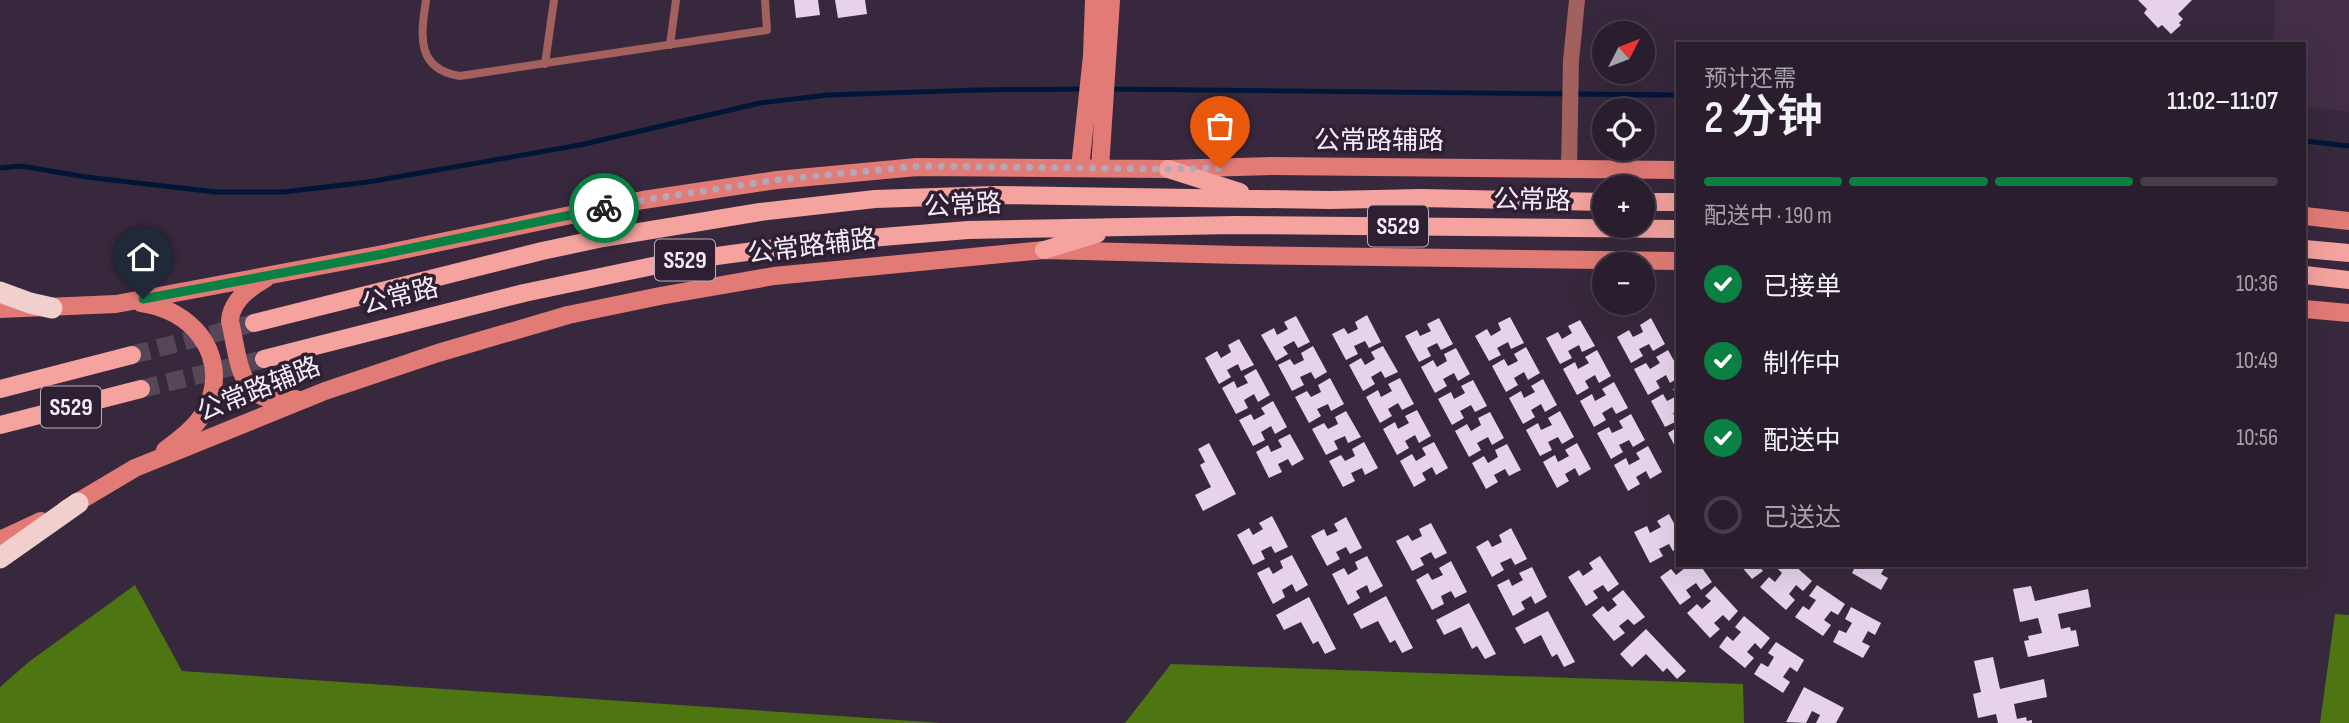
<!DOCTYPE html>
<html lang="zh">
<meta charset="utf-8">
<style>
body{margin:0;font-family:"Sofia Sans Condensed","Noto Sans SC",sans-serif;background:#362b3a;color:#f1f3f6;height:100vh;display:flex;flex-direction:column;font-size:26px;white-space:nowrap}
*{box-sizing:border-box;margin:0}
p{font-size:23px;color:#a5a2aa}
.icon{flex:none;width:38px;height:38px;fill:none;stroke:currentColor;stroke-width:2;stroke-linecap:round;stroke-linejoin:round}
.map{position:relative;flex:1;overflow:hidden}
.sheet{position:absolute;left:1676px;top:42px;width:630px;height:525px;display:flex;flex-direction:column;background:#2a1e2e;border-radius:0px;box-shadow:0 7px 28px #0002,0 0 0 2px #463c4a}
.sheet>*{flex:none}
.needle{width:46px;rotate:48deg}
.controls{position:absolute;left:1592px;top:21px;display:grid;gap:14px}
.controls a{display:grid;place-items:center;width:63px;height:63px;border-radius:50%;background:#2a1e2e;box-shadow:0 7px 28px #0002,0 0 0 2px #463c4a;font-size:35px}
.pin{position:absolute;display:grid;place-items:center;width:60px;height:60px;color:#fff;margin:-72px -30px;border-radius:50% 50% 50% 0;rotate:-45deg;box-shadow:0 0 7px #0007}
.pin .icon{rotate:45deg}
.courier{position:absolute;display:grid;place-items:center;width:70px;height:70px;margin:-35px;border:5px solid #0b8043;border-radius:50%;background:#fff;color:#222;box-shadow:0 2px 9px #0007}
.summary em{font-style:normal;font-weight:600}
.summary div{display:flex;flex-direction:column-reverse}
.summary{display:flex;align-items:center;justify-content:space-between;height:119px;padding:0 28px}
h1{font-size:46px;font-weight:600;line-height:52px}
.bar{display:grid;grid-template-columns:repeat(4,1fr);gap:10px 7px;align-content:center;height:84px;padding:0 28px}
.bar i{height:9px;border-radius:5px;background:#463c4a}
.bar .active{background:#0b8043}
.bar p{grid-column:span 4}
ol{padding:0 28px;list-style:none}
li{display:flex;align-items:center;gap:21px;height:77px}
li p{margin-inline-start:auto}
li .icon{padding:7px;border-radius:50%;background:#0b8043;color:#fff;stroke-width:4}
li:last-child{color:#a5a2aa}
li i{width:38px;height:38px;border:4px solid #463c4a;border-radius:50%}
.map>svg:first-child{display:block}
</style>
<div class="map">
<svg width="2349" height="723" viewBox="0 0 2349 723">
<rect width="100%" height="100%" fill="#38283d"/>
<path fill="#432e48" d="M2275,0H2349V112L2305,106V44H2273Z"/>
<path fill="#4d7512" d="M135,585L182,671L942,723H0V687L30,661Z
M2335,614L2349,615V723H2320Z
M1171,664L1743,684L1744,723H1125Z"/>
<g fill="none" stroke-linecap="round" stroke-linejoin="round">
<path stroke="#001639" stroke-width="5" d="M1109,89L1678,95
M2305,141L2349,146
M0,168L21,166L86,177L216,192H283L368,182L580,145L760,103L828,95L977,90L1085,89"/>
</g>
<path fill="#e6d2ec" d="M794,0H818L820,15L796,18Z
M835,0H865L867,14L838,18Z
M2138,0H2192L2178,14L2183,19L2179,23L2181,25L2171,34L2162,25L2158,28L2144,13L2147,9Z
M1367,315L1381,342L1369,348L1365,341L1354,346L1358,354L1346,360L1332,334L1344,328L1348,334L1358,329L1355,322Z
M1296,316L1310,342L1298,348L1294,341L1283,347L1288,354L1276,361L1261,335L1274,328L1277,335L1288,329L1284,322Z
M1510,317L1524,343L1511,349L1508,342L1497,348L1501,355L1489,361L1475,336L1487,329L1491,336L1501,330L1498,323Z
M1439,318L1453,344L1441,350L1437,343L1427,348L1431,356L1419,362L1405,336L1417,330L1420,336L1431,331L1427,324Z
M1651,318L1665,344L1653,351L1649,344L1639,349L1643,356L1631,363L1617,337L1629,330L1633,337L1643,332L1640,325Z
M1580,320L1595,346L1582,352L1579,345L1568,351L1572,358L1560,364L1546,338L1558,332L1562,339L1572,333L1568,326Z
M1239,339L1254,365L1241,371L1238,364L1227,370L1231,377L1219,384L1205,358L1217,351L1221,358L1231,352L1228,345Z
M1313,346L1327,372L1315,379L1311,372L1300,377L1304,385L1292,391L1278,365L1290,359L1294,365L1304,360L1301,353Z
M1383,346L1398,372L1385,378L1381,371L1371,377L1375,384L1363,391L1349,365L1361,358L1365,365L1375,359L1371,352Z
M1526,347L1540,373L1528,380L1524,372L1514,378L1518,385L1506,392L1492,366L1504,359L1508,366L1518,361L1514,354Z
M1456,348L1470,374L1458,381L1454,373L1443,379L1447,386L1435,393L1421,367L1433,360L1437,367L1447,361L1444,354Z
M1597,350L1611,376L1599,383L1595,375L1585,381L1589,388L1577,395L1563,369L1575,362L1578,369L1589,363L1585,357Z
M1668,350L1678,368V378L1670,383L1666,375L1656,381L1660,388L1648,395L1634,369L1646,363L1650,369L1660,363L1656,357Z
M1256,369L1270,395L1258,402L1254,394L1244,400L1248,408L1236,414L1222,388L1234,381L1237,388L1248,383L1244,376Z
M1330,378L1344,404L1331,411L1328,404L1317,409L1321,416L1309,423L1295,397L1307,391L1311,397L1321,392L1318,385Z
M1400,378L1414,404L1402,410L1398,403L1388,409L1392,416L1380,423L1366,397L1378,390L1381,397L1392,391L1388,384Z
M1543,379L1557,405L1545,412L1541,404L1531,410L1535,417L1523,424L1509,398L1521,391L1524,398L1535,392L1531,386Z
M1473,380L1487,406L1475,412L1471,405L1460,411L1464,418L1452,425L1438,399L1451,392L1454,399L1465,393L1461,386Z
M1614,382L1628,408L1616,414L1612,407L1602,413L1606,420L1594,427L1580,401L1592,394L1595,401L1606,395L1602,389Z
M1678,386V410L1673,413L1677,421L1665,427L1651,401L1663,394L1667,401L1677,396L1673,389Z
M1273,401L1287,427L1275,434L1271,426L1261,432L1265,440L1253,446L1239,420L1251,414L1254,420L1265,414L1261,408Z
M1417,410L1431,436L1419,443L1415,435L1405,441L1409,448L1397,455L1383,429L1395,422L1398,429L1409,423L1405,416Z
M1346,411L1361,437L1348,443L1345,436L1334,441L1338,449L1326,455L1312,429L1324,423L1328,429L1338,424L1335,417Z
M1560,411L1574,437L1562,444L1558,437L1548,442L1552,450L1540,456L1526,430L1538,423L1541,430L1552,425L1548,418Z
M1490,412L1504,438L1492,445L1488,437L1477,443L1481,450L1469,457L1455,431L1467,424L1471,431L1481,425L1478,418Z
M1631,414L1645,440L1633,447L1629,440L1619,445L1623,452L1611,459L1597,433L1609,427L1612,433L1623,428L1619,421Z
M1678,427V452L1668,433Z
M1290,434L1304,459L1292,466L1288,459L1278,464L1282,472L1269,478L1256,452L1268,445L1271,452L1282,447L1278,440Z
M1364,442L1378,468L1365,475L1362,468L1351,473L1355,481L1343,487L1329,461L1341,455L1345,461L1355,456L1352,449Z
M1434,442L1448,468L1436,475L1432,467L1422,473L1426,480L1414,487L1400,461L1412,454L1416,461L1426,455L1422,448Z
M1209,443L1236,494L1203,511L1195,495L1211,487L1200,465L1205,462L1198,449Z
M1577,443L1591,469L1579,476L1575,468L1565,474L1569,481L1557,488L1543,462L1555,455L1558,462L1569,456L1565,450Z
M1507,444L1521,470L1509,476L1505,469L1494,475L1498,482L1486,489L1472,463L1484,456L1488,463L1498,457L1495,450Z
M1648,446L1662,472L1650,479L1646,471L1636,477L1640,484L1628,491L1614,465L1626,458L1629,465L1640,459L1636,453Z
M1669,514L1678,531V548L1673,551L1669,544L1659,549L1663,556L1650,563L1634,532L1647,526L1650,533L1661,527L1657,521Z
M1272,516L1288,547L1275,553L1271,546L1261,551L1265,559L1253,565L1237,535L1249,528L1253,535L1263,529L1259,523Z
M1346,517L1362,548L1350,554L1346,547L1336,552L1340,559L1327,566L1311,536L1324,529L1327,536L1338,531L1334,524Z
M1431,523L1447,553L1435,559L1431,552L1420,558L1424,565L1412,571L1396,541L1408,535L1412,541L1422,536L1419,529Z
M1511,528L1527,559L1515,565L1511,558L1500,563L1504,570L1492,577L1476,547L1488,540L1492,547L1502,542L1499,535Z
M1292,555L1308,585L1296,592L1292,584L1282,590L1285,597L1273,604L1257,573L1269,567L1273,574L1283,568L1280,561Z
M1367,556L1383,586L1370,593L1367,585L1356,591L1360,598L1348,605L1332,574L1344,568L1348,575L1358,569L1355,562Z
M1600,556L1619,584L1608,592L1603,585L1593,591L1598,598L1586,606L1568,577L1579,570L1583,576L1593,569L1589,563Z
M1451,561L1467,592L1455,598L1451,591L1441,596L1444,604L1432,610L1416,580L1428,573L1432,580L1443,575L1439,568Z
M1683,565H1700L1712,582L1701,590L1696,583L1686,590L1691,597L1680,605L1660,577L1671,569L1676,575L1685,568Z
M1740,565H1758L1763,571L1752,579Z
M1779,565H1794L1812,581L1803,591L1796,585L1789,594L1795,600L1786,610L1760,587L1769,577L1775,582L1782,573L1777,568Z
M1856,565H1886L1881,574L1888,578L1881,590L1852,573Z
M1532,567L1547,597L1535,604L1531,596L1521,602L1525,609L1513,616L1497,585L1509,579L1512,586L1523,580L1519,573Z
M1817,585L1845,604L1838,615L1831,611L1824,620L1831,625L1823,636L1795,617L1803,606L1809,610L1816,600L1809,596Z
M1715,586L1738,611L1729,621L1723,615L1714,623L1720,629L1710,638L1687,613L1697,604L1702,609L1711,601L1705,596Z
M2031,586L2035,601L2088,589L2091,607L2058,614L2061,629L2070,627L2071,631L2076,630L2079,646L2028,657L2024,641L2029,640L2028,636L2042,633L2038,618L2020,622L2013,589Z
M1623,590L1645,617L1634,625L1628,619L1619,626L1625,633L1614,641L1592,615L1603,606L1608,612L1617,605L1612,599Z
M1386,596L1413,648L1402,653L1395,640L1390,643L1378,621L1361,629L1353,614Z
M1309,597L1336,649L1325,654L1318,641L1313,644L1301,622L1284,630L1276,615Z
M1469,603L1496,654L1485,659L1477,646L1472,649L1461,627L1444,635L1436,620Z
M1851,607L1881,623L1875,635L1868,631L1862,642L1870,646L1863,658L1833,642L1839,630L1846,633L1852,623L1845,619Z
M1548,611L1575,662L1564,667L1557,654L1552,657L1541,635L1524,644L1515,628Z
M1744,616L1770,638L1761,649L1755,643L1747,652L1754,658L1745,668L1719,647L1727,636L1733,641L1741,632L1735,627Z
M1646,629L1686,671L1677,679L1667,668L1663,672L1646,654L1632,667L1620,654Z
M1776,642L1804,660L1797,672L1790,667L1783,677L1790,682L1783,693L1754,674L1761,663L1768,667L1774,657L1768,653Z
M1993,657L2000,689L2044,679L2047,697L2014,704L2017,719L2026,717L2027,721L2032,720V723H1998L1996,714L1978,718L1973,694L1981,692L1974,661Z
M1804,687L1844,708L1836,723H1816L1820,715L1812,711L1806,723L1786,722Z"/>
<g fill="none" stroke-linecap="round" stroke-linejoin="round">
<path stroke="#554659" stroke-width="18" stroke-dasharray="18 9" stroke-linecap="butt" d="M132,355L254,323
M141,389L264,359"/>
<path stroke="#a2615d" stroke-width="8" d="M426,0C421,34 415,69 460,76L767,30L765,0
M670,45L676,0
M545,64L554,0"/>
<path stroke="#a2615d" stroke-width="16" d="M1569,169L1571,61L1577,0"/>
<path stroke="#e27b76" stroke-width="18" d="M1080,168L1092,56L1094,0
M1100,168L1111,0
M2305,216L2349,221
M265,279C249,288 231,301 230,321C240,364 238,408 296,399
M141,303C190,309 228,352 209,403C201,423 182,438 165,450
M0,309L116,304L383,254L643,200L777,180L917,167L1168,169L1272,166L1678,170
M2305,309L2349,313
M66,509L135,468L325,391L438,353L568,315L660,296L774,276L1044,250L1238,255L1678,261
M0,540L41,521"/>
<path stroke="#f4a39e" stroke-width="18" d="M1168,169L1240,192
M1643,202H1678
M2305,249L2349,253
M1044,250L1097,234
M2305,275L2349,280
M254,323L542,251L603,238L760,212L875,199L994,195L1330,200L1421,198L1605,202
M264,359L524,293L672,262L821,242L968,230L1236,225L1678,229
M0,389L132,355
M0,425L141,389"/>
<path stroke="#f0cfcc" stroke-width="21" d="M0,292L30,303L52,308
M0,558L78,503"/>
</g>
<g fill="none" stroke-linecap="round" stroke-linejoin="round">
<path stroke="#b4a8b8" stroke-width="7" stroke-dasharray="0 12.6" d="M604,208L643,200L776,180L918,166L1168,169L1220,168"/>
<path stroke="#0b8043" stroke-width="9" d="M143,299L383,254L604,208"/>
</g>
<g text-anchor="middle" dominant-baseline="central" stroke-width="7" stroke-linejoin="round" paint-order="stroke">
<g fill="#2e1f32" stroke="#bbafbe" stroke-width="2">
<rect x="1368" y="205.5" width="60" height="41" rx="5"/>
<rect x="655" y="239.5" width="60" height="41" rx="5"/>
<rect x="41" y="386.5" width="60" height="41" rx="5"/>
</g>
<g font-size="24" font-weight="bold" fill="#f7edfa">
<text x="1398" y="226">S529</text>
<text x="685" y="260">S529</text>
<text x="71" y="407">S529</text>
</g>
<g font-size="26" fill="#f7edfa" stroke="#2e1f32">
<text x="1379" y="141">公常路辅路</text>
<text transform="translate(1532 201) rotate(1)">公常路</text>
<text transform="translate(963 206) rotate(-3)">公常路</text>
<text transform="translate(812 247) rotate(-7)">公常路辅路</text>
<text transform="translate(400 297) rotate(-14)">公常路</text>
<text transform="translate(259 390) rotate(-22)">公常路辅路</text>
</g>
</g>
</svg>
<div class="controls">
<a><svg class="needle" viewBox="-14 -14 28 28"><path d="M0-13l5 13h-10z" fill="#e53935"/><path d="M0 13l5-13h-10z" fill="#a5a2aa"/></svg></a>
<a><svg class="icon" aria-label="locate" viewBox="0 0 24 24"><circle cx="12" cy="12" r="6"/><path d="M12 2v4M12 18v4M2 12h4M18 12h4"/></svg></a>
<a>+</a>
<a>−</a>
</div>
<div class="pin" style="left:1220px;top:168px;background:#ea580c"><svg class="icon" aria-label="bag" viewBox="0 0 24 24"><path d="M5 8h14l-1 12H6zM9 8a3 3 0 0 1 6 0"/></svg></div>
<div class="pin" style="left:143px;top:299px;background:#1f2937"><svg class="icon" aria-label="home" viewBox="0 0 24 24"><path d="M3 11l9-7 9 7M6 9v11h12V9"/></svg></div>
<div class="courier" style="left:604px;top:208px"><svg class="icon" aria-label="bike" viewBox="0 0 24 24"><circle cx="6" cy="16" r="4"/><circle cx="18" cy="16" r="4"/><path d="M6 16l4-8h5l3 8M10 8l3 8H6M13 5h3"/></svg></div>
<section class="sheet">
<div class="summary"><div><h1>2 分钟</h1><p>预计还需</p></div><em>11:02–11:07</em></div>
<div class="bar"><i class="active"></i><i class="active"></i><i class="active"></i><i></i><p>配送中 · 190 m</p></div>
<ol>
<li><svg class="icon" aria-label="check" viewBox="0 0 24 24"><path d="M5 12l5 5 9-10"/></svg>已接单<p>10:36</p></li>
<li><svg class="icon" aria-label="check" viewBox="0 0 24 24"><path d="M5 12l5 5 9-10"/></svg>制作中<p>10:49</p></li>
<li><svg class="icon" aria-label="check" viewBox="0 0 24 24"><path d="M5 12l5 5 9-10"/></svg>配送中<p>10:56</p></li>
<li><i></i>已送达</li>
</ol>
</section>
</div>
